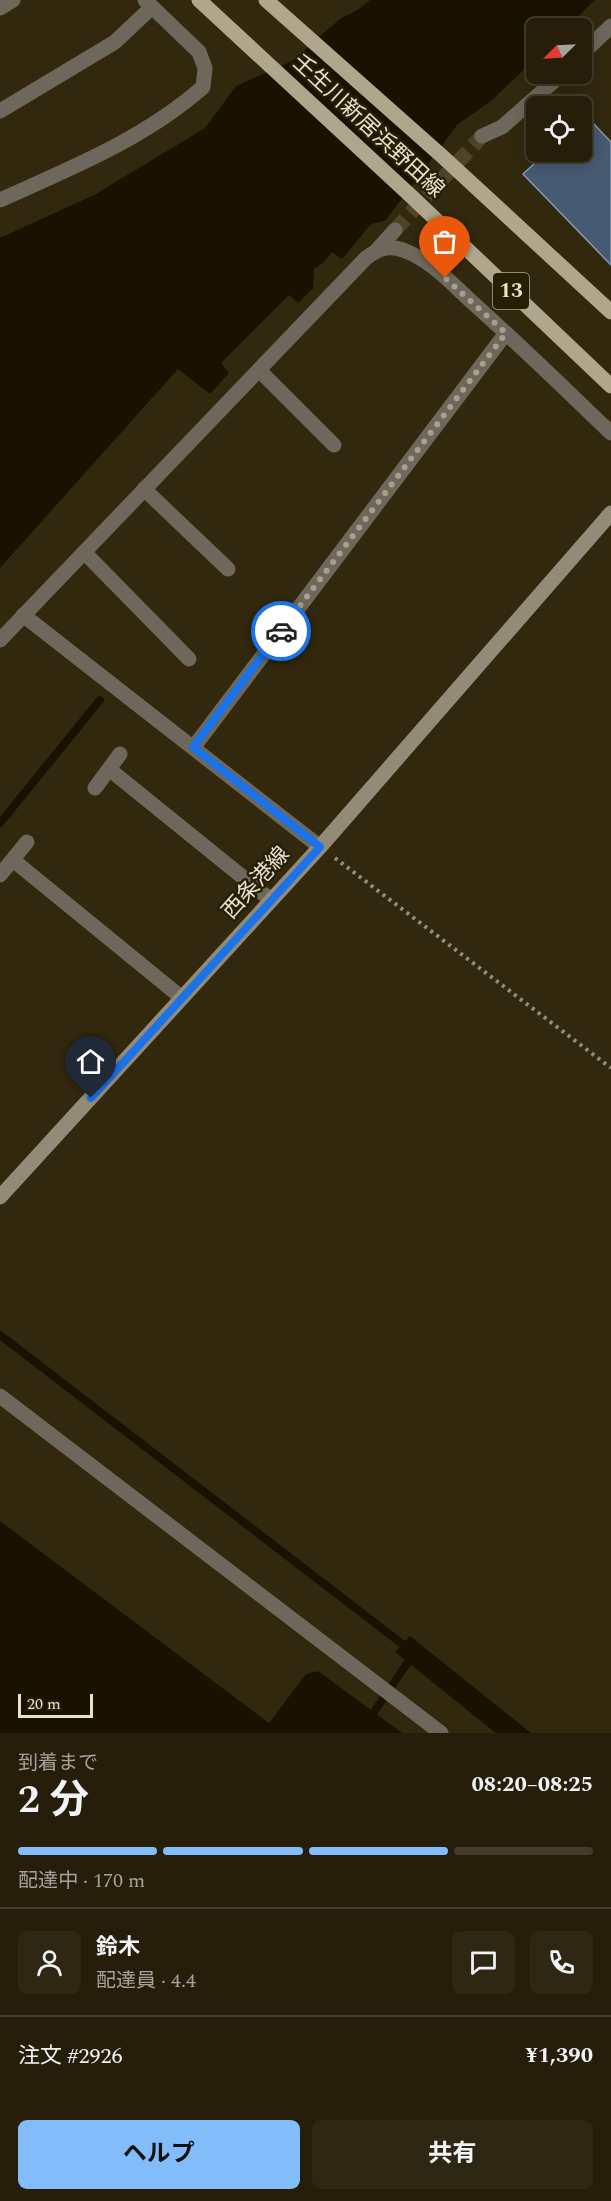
<!DOCTYPE html>
<html lang="ja">
<meta charset="utf-8">
<style>
body{margin:0;font-family:Spectral,"Noto Sans JP",serif;background:#2e2713;color:#f1f3f6;height:100vh;display:flex;flex-direction:column;font-size:22px;white-space:nowrap}
*{box-sizing:border-box;margin:0}
p{font-size:20px;color:#a4a29c}
.icon{flex:none;width:33px;height:33px;fill:none;stroke:currentColor;stroke-width:2;stroke-linecap:round;stroke-linejoin:round}
.map{position:relative;height:1733px;overflow:hidden}
.sheet{display:flex;flex-direction:column;background:#261e0a;flex:1}
.sheet>*{flex:none}
.needle{width:39px;rotate:246deg}
.tools{position:absolute;left:526px;top:18px;display:grid;gap:12px}
.tools a{display:grid;place-items:center;width:66px;height:66px;border-radius:9px;background:#261e0a;box-shadow:0 3px 15px #0003,0 0 0 2px #423c2b;font-size:30px}
.scale{position:absolute;left:18px;bottom:15px;width:75px;box-sizing:border-box;padding-left:6px;border:3px solid #e7e1d1;border-top:0;font-size:16px;line-height:21px;white-space:nowrap;color:#e7e1d1;-webkit-text-stroke:4px #281f03;paint-order:stroke}
.pin{position:absolute;display:grid;place-items:center;width:51px;height:51px;color:#fff;margin:-62px -26px;border-radius:50% 50% 50% 0;rotate:-45deg;box-shadow:0 0 6px #0007}
.pin .icon{rotate:45deg}
.courier{position:absolute;display:grid;place-items:center;width:60px;height:60px;margin:-30px;border:4px solid #1a73e8;border-radius:50%;background:#fff;color:#222;box-shadow:0 2px 8px #0007}
.overview em{font-style:normal;font-weight:700}
.overview div{display:flex;flex-direction:column-reverse}
.overview{display:flex;align-items:center;justify-content:space-between;height:102px;padding:0 18px}
h1{font-size:39px;font-weight:700;line-height:45px}
.bar{display:grid;grid-template-columns:repeat(4,1fr);gap:9px 6px;align-content:center;height:72px;padding:0 18px}
.bar i{height:8px;border-radius:4px;background:#423c2b}
.bar .active{background:#83bcfb}
.bar p{grid-column:span 4}
.line{display:flex;align-items:center;gap:15px;padding:0 18px;border-top:2px solid #423c2b}
.line div{flex:1}
.round{display:grid;place-items:center;flex:none;width:63px;height:63px;border-radius:9px;background:#2e2713}
.primary-button{display:flex;gap:12px;margin-top:auto;padding:12px 18px}
.primary-button a{flex:1;height:69px;border-radius:9px;background:#83bcfb;color:#111;font-size:24px;font-weight:700;line-height:69px;text-align:center}
.primary-button a+a{background:#2e2713;color:#f1f3f6}
.map>svg:first-child{display:block}
</style>
<div class="map">
<svg width="611" height="1733" viewBox="0 0 611 1733">
<rect width="100%" height="100%" fill="#32280d"/>
<path fill="#1a1200" d="M370,0H595L566,28H537V57L491,101L458,124L385,221L371,224L342,259L332,252L323,263L314,269L313,288L298,303L289,295L221,363L229,373L210,394L178,369L0,568V238L94,195L205,128L236,86L292,61L340,19L359,9Z
M0,1521L269,1723L306,1674L318,1671L402,1733H0Z
M410,1636L531,1733H496L492,1730L395,1652Z"/>
<g fill="none" stroke-linecap="round" stroke-linejoin="round">
<path stroke="#1a1200" stroke-width="8" d="M0,823L100,700
M0,1335L414,1653L374,1712"/>
</g>
<path fill="#465a71" stroke="#849ab3" stroke-width="1.5" d="M593,123L611,142V265L523,174L547,152H582V134Z"/>
<g fill="none" stroke-linecap="round" stroke-linejoin="round">
<path stroke="#4d442a" stroke-width="15" stroke-dasharray="15 8" stroke-linecap="butt" d="M395,230L482,136"/>
<path stroke="#958e79" stroke-width="4" stroke-dasharray="3 4.5" stroke-linecap="butt" d="M335,858L611,1068"/>
<path stroke="#6d685b" stroke-width="15" d="M0,8L13,0
M582,54L611,26
M0,111L115,42L152,7
M482,136L502,127L562,74
M0,200C71,168 144,139 203,87L205,68L199,52L145,0
M377,250L395,230
M259,370L334,445
M144,489L228,569
M84,552L189,659
M23,615L320,847
M0,640L366,258C378,249 387,245 403,250C431,260 452,284 473,303C520,345 565,389 611,433
M193,748L506,333
M109,769L271,900
M95,788L120,754
M13,860L182,998
M0,875L27,842"/>
<path stroke="#6d685b" stroke-width="15" d="M0,1396L441,1733"/>
<path stroke="#938b77" stroke-width="15" d="M0,1197L320,847L611,513"/>
<path stroke="#b0a68c" stroke-width="15" d="M199,0L411,196L611,386
M266,0L443,157L611,312"/>
</g>
<g fill="none" stroke-linecap="round" stroke-linejoin="round">
<path stroke="#a8a08c" stroke-width="6" stroke-dasharray="0 10.8" d="M281,631L506,333L445,278"/>
<path stroke="#1a73e8" stroke-width="8" d="M91,1098L320,847L193,747L281,631"/>
</g>
<g text-anchor="middle" dominant-baseline="central" stroke-width="5" stroke-linejoin="round" paint-order="stroke">
<rect fill="#281f03" stroke="#aea793" stroke-width="1.5" x="493" y="273" width="36" height="36" rx="4.5"/>
<g font-size="21" font-weight="bold" fill="#e7e1d1">
<text x="511" y="291">13</text>
</g>
<g font-size="22" fill="#e7e1d1" stroke="#281f03">
<text transform="translate(368 126) rotate(43)">壬生川新居浜野田線</text>
<text transform="translate(256 883) rotate(-48)">西条港線</text>
</g>
</g>
</svg>
<div class="tools">
<a><svg class="needle" viewBox="-14 -14 28 28"><path d="M0-13l5 13h-10z" fill="#e53935"/><path d="M0 13l5-13h-10z" fill="#a4a29c"/></svg></a>
<a><svg class="icon" aria-label="locate" viewBox="0 0 24 24"><circle cx="12" cy="12" r="6"/><path d="M12 2v4M12 18v4M2 12h4M18 12h4"/></svg></a>
</div>
<div class="scale">20 m</div>
<div class="pin" style="left:445px;top:278px;background:#ea580c"><svg class="icon" aria-label="bag" viewBox="0 0 24 24"><path d="M5 8h14l-1 12H6zM9 8a3 3 0 0 1 6 0"/></svg></div>
<div class="pin" style="left:91px;top:1098px;background:#1f2937"><svg class="icon" aria-label="home" viewBox="0 0 24 24"><path d="M3 11l9-7 9 7M6 9v11h12V9"/></svg></div>
<div class="courier" style="left:281px;top:631px"><svg class="icon" aria-label="car" viewBox="0 0 24 24"><path d="M5 17H2v-5l4-1 3-4h7l3 4 3 1v5h-3M9 17h6M6 11h13"/><circle cx="7" cy="17" r="2"/><circle cx="17" cy="17" r="2"/></svg></div>
</div>
<section class="sheet">
<div class="overview"><div><h1>2 分</h1><p>到着まで</p></div><em>08:20–08:25</em></div>
<div class="bar"><i class="active"></i><i class="active"></i><i class="active"></i><i></i><p>配達中 · 170 m</p></div>
<div class="line" style="height:108px"><a class="round"><svg class="icon" aria-label="person" viewBox="0 0 24 24"><circle cx="12" cy="8" r="4"/><path d="M4 21q1-7 8-7t8 7"/></svg></a><div><b>鈴木</b><p>配達員 · 4.4</p></div><a class="round"><svg class="icon" aria-label="chat" viewBox="0 0 24 24"><path d="M4 5h16v11H9l-5 4z"/></svg></a><a class="round"><svg class="icon" aria-label="phone" viewBox="0 0 24 24"><path d="M5 4h4l2 5-3 2q2 4 5 5l2-3 5 2v4C11 20 4 13 5 4z"/></svg></a></div>
<div class="line" style="height:78px"><div>注文 #2926</div><b>¥1,390</b></div>
<div class="primary-button"><a>ヘルプ</a><a>共有</a></div>
</section>
